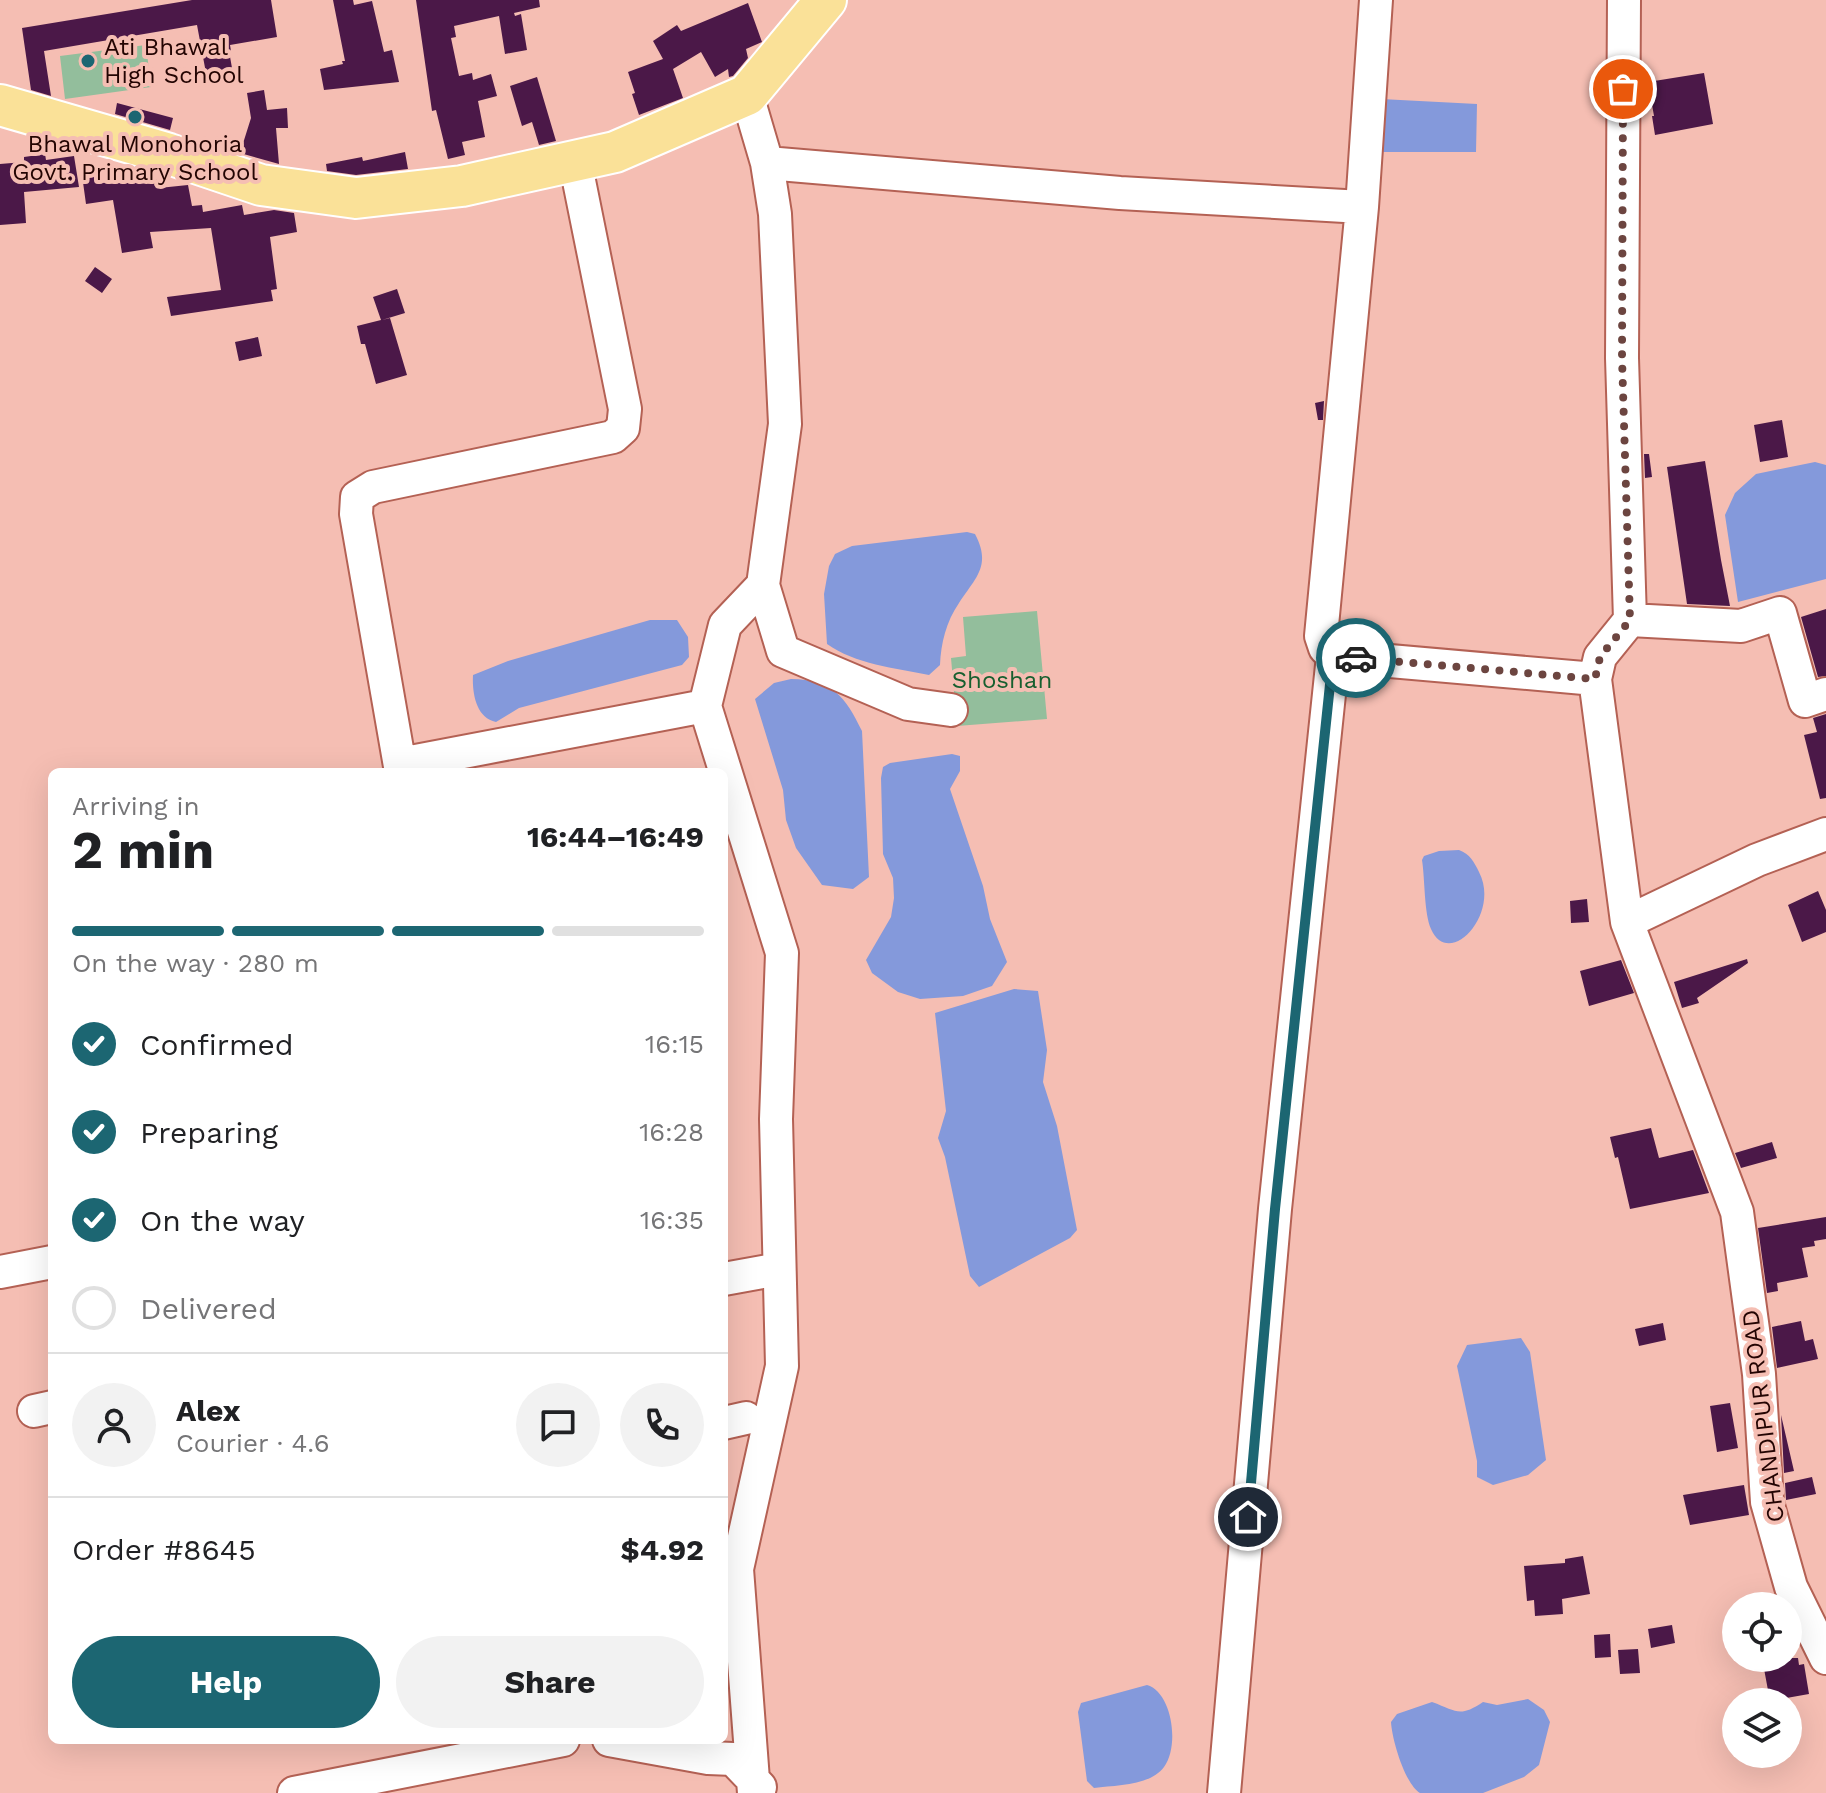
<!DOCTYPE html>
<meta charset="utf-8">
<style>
body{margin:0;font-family:"Work Sans",sans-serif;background:#f2f2f2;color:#202124;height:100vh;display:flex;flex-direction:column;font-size:30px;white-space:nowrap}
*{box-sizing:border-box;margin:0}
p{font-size:26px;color:#757577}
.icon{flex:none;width:44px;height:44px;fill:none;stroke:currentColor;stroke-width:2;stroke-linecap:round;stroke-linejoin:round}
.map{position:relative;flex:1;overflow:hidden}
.panel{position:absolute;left:48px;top:768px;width:680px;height:976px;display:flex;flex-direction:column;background:#fff;border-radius:12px;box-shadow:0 8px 32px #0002}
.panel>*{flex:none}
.tools{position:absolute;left:1722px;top:1592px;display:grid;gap:16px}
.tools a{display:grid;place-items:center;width:80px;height:80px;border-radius:50%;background:#fff;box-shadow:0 8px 32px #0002;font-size:40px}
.pin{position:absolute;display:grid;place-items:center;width:68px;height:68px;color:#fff;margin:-34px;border:4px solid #fff;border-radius:50%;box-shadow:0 2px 8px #0007}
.courier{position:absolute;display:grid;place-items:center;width:80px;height:80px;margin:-40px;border:6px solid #1c6672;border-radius:50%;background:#fff;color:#222;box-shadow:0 2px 10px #0007}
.summary em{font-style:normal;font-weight:700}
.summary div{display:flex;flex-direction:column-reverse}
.summary{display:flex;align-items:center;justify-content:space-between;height:136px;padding:0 24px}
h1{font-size:52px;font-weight:700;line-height:60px}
.bar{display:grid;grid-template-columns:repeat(4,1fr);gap:12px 8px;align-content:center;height:96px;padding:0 24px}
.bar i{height:10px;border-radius:6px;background:#e0e0e0}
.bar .active{background:#1c6672}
.bar p{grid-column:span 4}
.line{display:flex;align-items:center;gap:20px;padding:0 24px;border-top:2px solid #e0e0e0}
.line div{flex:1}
.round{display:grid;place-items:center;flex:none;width:84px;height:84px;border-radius:42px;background:#f2f2f2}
ol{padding:0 24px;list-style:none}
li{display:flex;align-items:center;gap:24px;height:88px}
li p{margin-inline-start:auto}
li .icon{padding:8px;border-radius:50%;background:#1c6672;color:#fff;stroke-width:4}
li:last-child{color:#757577}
li i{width:44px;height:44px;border:4px solid #e0e0e0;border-radius:50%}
.primary-button{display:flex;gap:16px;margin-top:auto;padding:16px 24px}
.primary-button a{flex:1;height:92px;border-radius:48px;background:#1c6672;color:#fff;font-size:32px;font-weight:700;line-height:92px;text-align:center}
.primary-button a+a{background:#f2f2f2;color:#202124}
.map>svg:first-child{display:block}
</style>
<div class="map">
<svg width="1826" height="1793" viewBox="0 0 1826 1793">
<rect width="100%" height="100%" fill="#f5beb3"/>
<path fill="#93be9c" d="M146,45L151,87L65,99L60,56Z
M1037,611L1047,719L957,726L951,658L966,656L963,617Z"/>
<path fill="#8499db" d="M1381,99L1477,104L1476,152H1378Z
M1815,462L1826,465V579L1738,602L1725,515L1735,493L1756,474Z
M967,532L975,534C992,566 975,578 959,603C946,622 941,643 940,665L929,675C895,668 855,664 827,644L824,594L829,566L835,554L852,546Z
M650,620H677L688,637L689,657L682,665L519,708L496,722C476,718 472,693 473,675L508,661Z
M791,679C833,680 845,696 862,731L869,877L853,889L822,885L796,848L786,820L783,790L755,699L774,683Z
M952,754L960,756V771L950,789L983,886L990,919L1007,962L992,986L963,996L920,999L898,992L872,973L866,960L891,917L894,898L893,878L883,854L881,778L883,767L890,763Z
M1459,850C1470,854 1474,862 1479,872C1501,914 1449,970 1431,929C1424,913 1425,879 1422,860L1424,856L1439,851Z
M1014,989L1038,991L1047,1050L1043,1082L1057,1126L1077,1230L1070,1238L979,1287L970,1276L945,1157L938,1138L946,1111L935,1013Z
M1521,1338L1530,1352L1546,1460L1528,1475L1493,1485L1477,1477V1461L1457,1366L1467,1345Z
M1147,1685C1172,1692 1180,1746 1164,1767C1150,1786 1116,1785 1094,1788L1087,1781L1078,1712L1081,1703Z
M1528,1699L1544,1710L1550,1722L1539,1765L1524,1777L1483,1793H1420C1405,1784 1392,1740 1391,1722L1397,1714L1432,1702C1457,1711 1459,1718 1483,1702L1497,1705Z"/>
<path fill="#4b1848" d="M192,0H271L277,37L230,45L231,51H229L232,68L206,73L197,25L44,51L51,96L31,90L22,28Z
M333,0H353L354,5L372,1L384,52L392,50L399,82L324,90L320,69L343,64L342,61H345Z
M416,0H539L540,7L514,13L515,16L521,14L527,50L505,54L499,16L454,26L456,37L451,38L459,76L472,73L473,80L491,74L497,96L478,101L485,137L462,142L465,155L448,159L436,110L432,111Z
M748,3L762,42L746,49L748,58L733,76L729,77L728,69L715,77L701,52L673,69L683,98L639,115L632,94L635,93L628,72L663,59L653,41L677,25L681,31Z
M1704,73L1713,124L1655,135L1652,116H1654L1648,82Z
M537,77L556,141L539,145L532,122L522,126L510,86Z
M264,90L267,110L287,108L288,128H276L279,164L240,153L251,118L247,93Z
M117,103L173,118L170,130L115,114Z
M405,152L408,169L356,175L327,171L326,164L362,157L363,161Z
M45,154L46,160L74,156L79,187L24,192L26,223L0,225V164L24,162V157Z
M101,172L102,183L158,179L159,188L188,185L192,206L202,205L203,212L242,205L244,215L274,210L294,213L297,232L270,237L277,289L271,290L273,301L171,316L167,297L221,290L211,228L150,232L153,248L122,253L113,200L86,204L82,175Z
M95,267L112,279L102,293L85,281Z
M397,289L405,313L382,320L390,318L407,375L376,384L365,344H361L357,326L381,320L373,297Z
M258,337L262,356L239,361L235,342Z
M1324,401L1323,420H1318L1315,403Z
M1782,420L1788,457L1760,462L1754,425Z
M1644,454H1649L1652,477L1645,478Z
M1705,461L1721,560L1730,606L1687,604L1667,467Z
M1826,609V676L1818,677L1801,617Z
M1826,714V798L1820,799L1804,735L1817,732L1813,718Z
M1818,891L1826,910V932L1802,942L1788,905Z
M1587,899L1589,922L1571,923L1570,901Z
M1747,959L1748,963L1697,998L1699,1003L1682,1008L1674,982Z
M1621,960L1634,993L1589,1006L1580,971Z
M1651,1128L1659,1158L1693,1150L1709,1193L1630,1209L1618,1157L1615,1158L1610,1137Z
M1772,1142L1777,1158L1741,1168L1735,1153Z
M1826,1217V1239L1814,1241L1815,1246L1802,1248L1808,1277L1777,1283L1778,1291L1767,1293L1758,1228Z
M1801,1321L1805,1341L1813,1339L1818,1359L1777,1368L1772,1327Z
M1663,1323L1666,1340L1639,1346L1635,1329Z
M1730,1403L1738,1448L1717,1452L1710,1406Z
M1781,1415L1794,1471L1784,1473Z
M1812,1477L1816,1494L1786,1500L1785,1483Z
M1744,1485L1749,1515L1690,1525L1683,1495Z
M1583,1556L1590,1594L1562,1599L1563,1614L1535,1616L1534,1600L1527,1601L1524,1566L1565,1563V1559Z
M1672,1625L1675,1643L1651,1648L1648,1629Z
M1610,1634L1611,1657L1595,1658L1594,1635Z
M1638,1649L1640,1673L1620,1674L1618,1650Z
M1762,1658H1798L1799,1665L1804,1664L1809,1694L1770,1701Z"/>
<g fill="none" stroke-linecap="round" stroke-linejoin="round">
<defs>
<path id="minor" d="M1376,0L1362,207L1321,636L1325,648L1333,656L1595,679
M1624,0L1622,358L1630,620L1600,657L1595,679L1627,922L1737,1212L1759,1374L1767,1502L1791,1587L1826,1658
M747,95L767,163L775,214L785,424L763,585L725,625L705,706L782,953L776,1119L782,1366L737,1569L754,1793
M767,163L1120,193L1362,207
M763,585L783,651L908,704L951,710
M1630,620L1741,626L1780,613L1805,701L1826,694
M400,764L705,706
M401,772L356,514L357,497L373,487L613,437L623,428L625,409L575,161
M1627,922L1757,860L1826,834
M0,1272L52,1262
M724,1279L779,1269
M34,1411L52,1407
M724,1423L746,1418
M609,1740L708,1758L733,1759L760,1787
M294,1793L563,1740
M1224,1793L1275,1209L1333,656"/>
<path id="major" d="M0,105L169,154L261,185L356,198L462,186L615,152L747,95L826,0"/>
</defs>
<use href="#minor" stroke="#b46154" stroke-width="36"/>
<use href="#major" stroke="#fff" stroke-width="44"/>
<use href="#minor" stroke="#fff" stroke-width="32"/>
<use href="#major" stroke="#fae198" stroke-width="40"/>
</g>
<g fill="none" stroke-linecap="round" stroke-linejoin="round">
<path stroke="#6c4540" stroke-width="8" stroke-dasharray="0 14.4" d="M1356,658L1595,679L1600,657L1630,620L1622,358L1623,89"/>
<path stroke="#1c6672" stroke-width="10" d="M1248,1517L1275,1209L1333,656L1356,658"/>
</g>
<g fill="#1c6672" stroke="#f5beb3" stroke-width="3">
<circle cx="88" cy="61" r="8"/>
<circle cx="135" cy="117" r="8"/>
</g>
<g text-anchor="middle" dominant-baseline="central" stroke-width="8" stroke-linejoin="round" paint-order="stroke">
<g font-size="24" fill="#230402" stroke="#f5beb3" text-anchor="start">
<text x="104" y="47">Ati Bhawal<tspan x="104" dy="28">High School</tspan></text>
<text x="135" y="144" text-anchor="middle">Bhawal Monohoria<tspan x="135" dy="28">Govt. Primary School</tspan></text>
</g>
<g font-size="24" fill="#175f2f" stroke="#f5beb3">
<text x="1002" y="680">Shoshan</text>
</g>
<g font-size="24" fill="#230402" stroke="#f5beb3">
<text transform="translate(1763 1416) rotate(-97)">CHANDIPUR ROAD</text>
</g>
</g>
</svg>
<div class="tools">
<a><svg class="icon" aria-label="locate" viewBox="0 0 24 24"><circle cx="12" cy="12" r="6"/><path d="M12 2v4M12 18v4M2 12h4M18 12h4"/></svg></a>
<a><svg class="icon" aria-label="layers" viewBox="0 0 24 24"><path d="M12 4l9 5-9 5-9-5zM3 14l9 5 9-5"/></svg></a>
</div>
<div class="pin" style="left:1623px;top:89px;background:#ea580c"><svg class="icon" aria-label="bag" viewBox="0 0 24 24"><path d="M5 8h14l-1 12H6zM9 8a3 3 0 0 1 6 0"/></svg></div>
<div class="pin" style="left:1248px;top:1517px;background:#1f2937"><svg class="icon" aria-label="home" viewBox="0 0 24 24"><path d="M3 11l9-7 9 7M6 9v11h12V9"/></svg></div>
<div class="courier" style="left:1356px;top:658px"><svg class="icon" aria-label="car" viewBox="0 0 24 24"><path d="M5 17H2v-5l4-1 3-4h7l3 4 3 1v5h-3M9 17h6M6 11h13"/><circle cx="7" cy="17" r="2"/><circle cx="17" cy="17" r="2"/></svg></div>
<section class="panel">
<div class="summary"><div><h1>2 min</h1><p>Arriving in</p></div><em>16:44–16:49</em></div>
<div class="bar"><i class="active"></i><i class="active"></i><i class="active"></i><i></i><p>On the way · 280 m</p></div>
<ol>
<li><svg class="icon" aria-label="check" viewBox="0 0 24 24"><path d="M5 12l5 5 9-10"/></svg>Confirmed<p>16:15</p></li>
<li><svg class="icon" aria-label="check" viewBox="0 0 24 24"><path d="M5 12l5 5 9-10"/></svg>Preparing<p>16:28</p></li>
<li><svg class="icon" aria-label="check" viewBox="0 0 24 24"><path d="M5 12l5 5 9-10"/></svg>On the way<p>16:35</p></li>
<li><i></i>Delivered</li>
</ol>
<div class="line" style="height:144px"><a class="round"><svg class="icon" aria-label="person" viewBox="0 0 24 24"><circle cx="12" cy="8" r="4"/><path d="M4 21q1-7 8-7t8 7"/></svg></a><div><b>Alex</b><p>Courier · 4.6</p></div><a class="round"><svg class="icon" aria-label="chat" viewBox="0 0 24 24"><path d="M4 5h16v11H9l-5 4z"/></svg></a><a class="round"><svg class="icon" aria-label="phone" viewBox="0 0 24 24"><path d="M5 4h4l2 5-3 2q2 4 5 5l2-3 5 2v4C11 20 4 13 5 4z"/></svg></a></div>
<div class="line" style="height:104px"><div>Order #8645</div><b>$4.92</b></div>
<div class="primary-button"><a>Help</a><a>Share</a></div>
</section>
</div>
